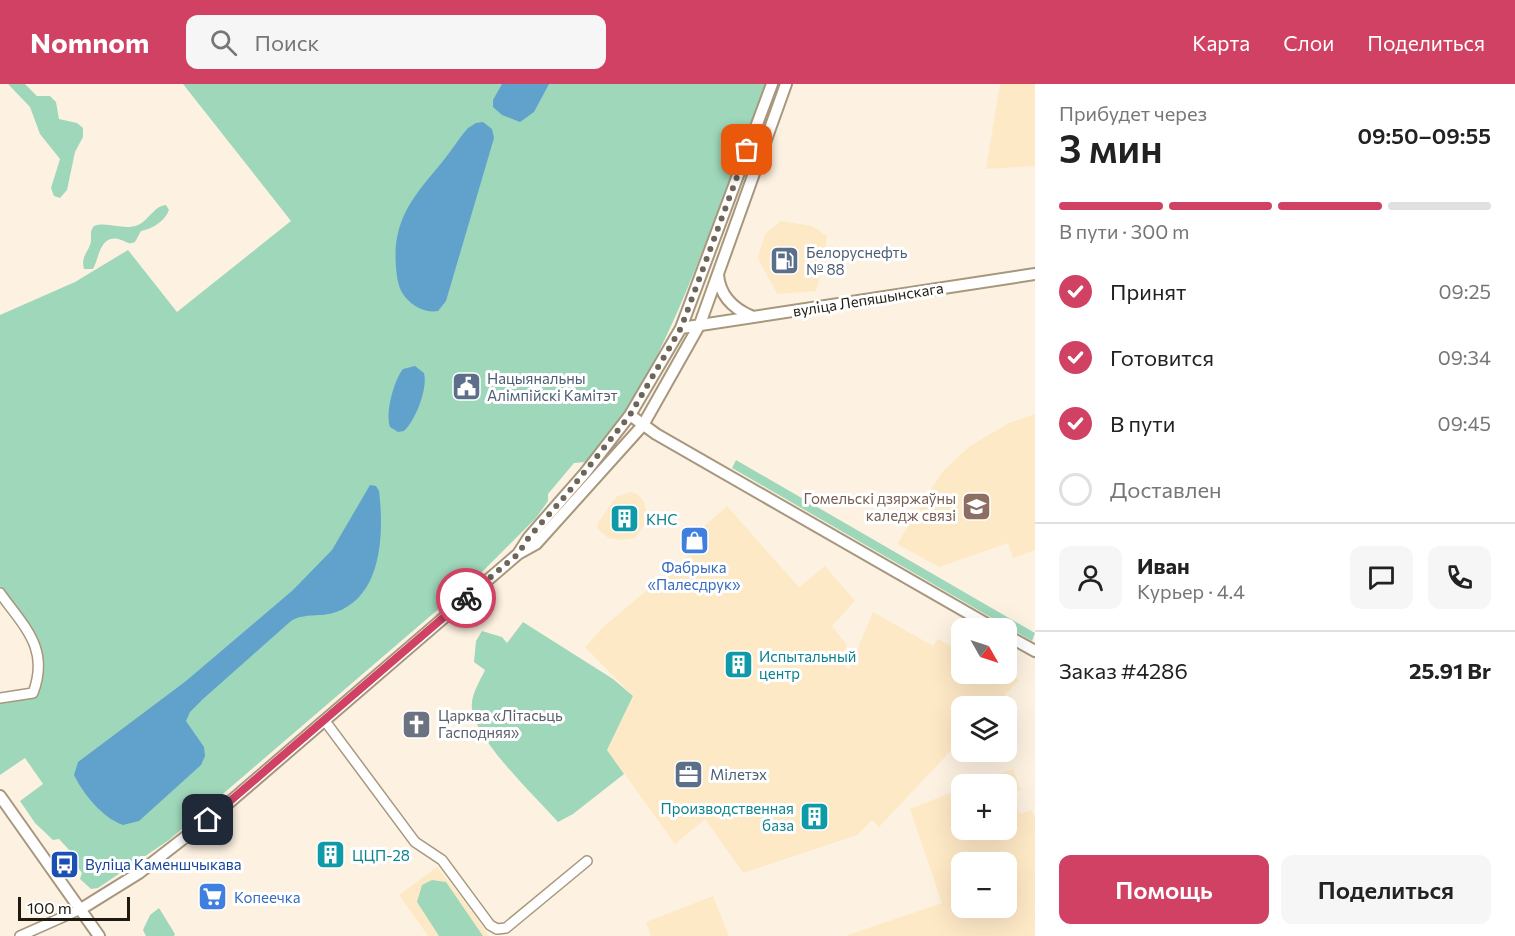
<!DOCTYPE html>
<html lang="ru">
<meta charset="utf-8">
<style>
body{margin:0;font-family:Commissioner,sans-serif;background:#f6f6f6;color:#222;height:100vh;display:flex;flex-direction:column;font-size:22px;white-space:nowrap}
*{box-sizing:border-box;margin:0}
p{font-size:20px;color:#767676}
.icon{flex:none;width:33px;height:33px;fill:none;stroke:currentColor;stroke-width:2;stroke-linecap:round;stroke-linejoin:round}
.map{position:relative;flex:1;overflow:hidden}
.sheet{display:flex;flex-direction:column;background:#fff;width:480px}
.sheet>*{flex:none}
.needle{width:39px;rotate:129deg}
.controls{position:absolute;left:951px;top:534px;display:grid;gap:12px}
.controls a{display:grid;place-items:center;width:66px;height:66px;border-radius:12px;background:#fff;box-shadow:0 6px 24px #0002;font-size:30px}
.scale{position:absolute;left:18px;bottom:15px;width:112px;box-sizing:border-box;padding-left:6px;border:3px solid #1f190f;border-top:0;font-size:16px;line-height:21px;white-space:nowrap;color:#1f190f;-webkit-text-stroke:4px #fff;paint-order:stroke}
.pin{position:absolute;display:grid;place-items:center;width:51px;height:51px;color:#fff;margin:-26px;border-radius:12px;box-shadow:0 3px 9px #0006}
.courier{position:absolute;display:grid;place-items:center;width:60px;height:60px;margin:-30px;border:4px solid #d04164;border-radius:50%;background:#fff;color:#222;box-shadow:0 2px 8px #0007}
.overview em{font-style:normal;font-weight:600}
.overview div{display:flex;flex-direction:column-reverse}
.overview{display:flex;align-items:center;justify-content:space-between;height:102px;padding:0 24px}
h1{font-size:39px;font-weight:600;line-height:45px}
.bar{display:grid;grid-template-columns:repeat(4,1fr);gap:9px 6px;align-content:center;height:72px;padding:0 24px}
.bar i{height:8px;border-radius:4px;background:#e0e0e0}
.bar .active{background:#d04164}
.bar p{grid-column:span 4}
.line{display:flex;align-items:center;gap:15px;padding:0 24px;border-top:2px solid #e0e0e0}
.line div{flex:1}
.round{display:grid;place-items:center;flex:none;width:63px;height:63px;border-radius:12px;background:#f6f6f6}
ol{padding:0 24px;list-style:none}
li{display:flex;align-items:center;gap:18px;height:66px}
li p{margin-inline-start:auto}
li .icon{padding:6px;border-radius:50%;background:#d04164;color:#fff;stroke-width:4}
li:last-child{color:#767676}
li i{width:33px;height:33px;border:3px solid #e0e0e0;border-radius:50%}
.cta{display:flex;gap:12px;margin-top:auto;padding:12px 24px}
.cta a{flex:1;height:69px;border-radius:12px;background:#d04164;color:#fff;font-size:24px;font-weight:600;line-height:69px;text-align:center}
.cta a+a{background:#f6f6f6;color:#222}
header{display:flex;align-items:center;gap:36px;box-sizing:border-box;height:84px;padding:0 30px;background:#d04164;color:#fff}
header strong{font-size:28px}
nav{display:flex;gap:33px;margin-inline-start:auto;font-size:21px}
.search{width:420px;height:54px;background:#f6f6f6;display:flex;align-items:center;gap:15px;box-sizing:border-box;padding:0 21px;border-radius:12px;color:#767676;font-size:22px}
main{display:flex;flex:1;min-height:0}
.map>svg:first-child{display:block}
</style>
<header>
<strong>Nomnom</strong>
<div class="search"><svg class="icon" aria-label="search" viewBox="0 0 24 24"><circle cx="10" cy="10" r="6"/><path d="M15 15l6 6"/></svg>Поиск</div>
<nav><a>Карта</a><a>Слои</a><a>Поделиться</a></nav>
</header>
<main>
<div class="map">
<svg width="1035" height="852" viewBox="0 0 1035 852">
<rect width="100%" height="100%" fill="#fdf2e1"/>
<path fill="#fee9c6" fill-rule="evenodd" d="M1000,0H1035V82L986,85Z
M781,137L812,142L827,152L825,173L816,207L777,210L758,174L765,150Z
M1035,330V466L1013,474L1008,459L939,483L897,460L942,388L970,362L1009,339Z
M630,408L637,410L644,417L648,436L635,454L622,456L608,454L597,444L598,439L616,413Z
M727,422L799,503L825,482L855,517L832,542L847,561L839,577L849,585L873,528L933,562L938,555L961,567L962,590H1005L1019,596L994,622H962L961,656L879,743L872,736L857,751L743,789L705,735L675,760L607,666L633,612L585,563L603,543L689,471L681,462Z
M1013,685L1021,706L1007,711L1006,700H973Z
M961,705L962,746H1006L1007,725L1016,721L1020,730L1031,726L1035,733V852H845L942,819L910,725ZM962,778H1006V824H962Z
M437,783L473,829L489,852H428L399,811Z
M713,812L729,852H651L646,838Z"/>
<path fill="#9fd7bb" d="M8,0H25L37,12H50L56,18L59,35L77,39L83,44V53L75,68L67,106L60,114L54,112L51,104L60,75L40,50L30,23Z
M183,0H765C748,51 729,101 709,150C678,230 644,315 585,378L574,379L548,410V417L536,434L484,486L169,756L98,804L91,805L80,795L82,789L70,772L72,769L59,755L53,756L35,739L20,717L43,700L25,674L0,691V613L32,607L40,566L38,559L0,502V231L75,198L128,166L177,228L291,137Z
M166,121L169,126C165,137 152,145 141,147L135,158C128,161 128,158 121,156C100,148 99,175 93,185H84C81,174 86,171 90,161C93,154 88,149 94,142C108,137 123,147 138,141C149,136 154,122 166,121Z
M736,376L1035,549L1032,557L732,384Z
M523,538L613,595L633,612L607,666L624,690L573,730L558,738C535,712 477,658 472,625C470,612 480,597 485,586L474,578L476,557L482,547L502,553L507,559Z
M432,796L446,798L483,852H439L417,818L422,801Z
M159,824L175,850L174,852H146L143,846L150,831Z"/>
<path fill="#61a2cd" d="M502,0H549L534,28L520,38L502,31L493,23V16Z
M483,38L492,45L494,54L446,217L438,227C426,229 414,223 406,214C398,205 397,194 396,183C392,135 414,112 443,77C452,66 459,54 468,44L476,39Z
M415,282L424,289C428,304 416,336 404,347L398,348L390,343C385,329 394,296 403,285Z
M370,401L376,402L379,407C384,447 383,512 336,528C320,534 306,528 291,537L203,615L190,628L186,637L204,663L205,672L201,681L139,737L123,741C103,734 83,710 74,691L78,678L186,597L293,506L332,466Z"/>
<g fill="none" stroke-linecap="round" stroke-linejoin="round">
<defs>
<path id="minor" d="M0,509C24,543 50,564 33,609L0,614
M325,637L415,758L442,776L490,841L497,845L506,844L587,777
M20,852L81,825"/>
<path id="major" d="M718,191C720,211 732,224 751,232
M681,244L1035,190
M630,331L656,350L994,544
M518,470L529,453L585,389L630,331L681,244L772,0
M1006,551L1035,567
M0,712L99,852
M81,825L139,789L224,723L518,470L536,460L643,341L700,240L786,0"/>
</defs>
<use href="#minor" stroke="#a7977d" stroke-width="12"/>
<use href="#major" stroke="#a7977d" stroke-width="14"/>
<use href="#minor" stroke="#fff" stroke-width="9"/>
<use href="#major" stroke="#fff" stroke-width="10"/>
</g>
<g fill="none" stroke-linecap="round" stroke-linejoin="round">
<path stroke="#6d6558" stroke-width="6" stroke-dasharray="0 10.8" d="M466,514L518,470L529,453L567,410L630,331L681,244L747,66"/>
<path stroke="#d04164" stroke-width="8" d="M208,736L466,514"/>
</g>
<defs>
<symbol id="fuel-square" viewBox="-11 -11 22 22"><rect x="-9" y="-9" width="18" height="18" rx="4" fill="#5c6f8a" stroke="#fff"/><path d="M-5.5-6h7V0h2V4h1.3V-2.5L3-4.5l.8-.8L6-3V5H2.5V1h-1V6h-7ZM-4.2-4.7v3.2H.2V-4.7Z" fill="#fff"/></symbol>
<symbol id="civic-square" viewBox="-11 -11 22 22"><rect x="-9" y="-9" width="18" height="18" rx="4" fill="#5c6f8a" stroke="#fff"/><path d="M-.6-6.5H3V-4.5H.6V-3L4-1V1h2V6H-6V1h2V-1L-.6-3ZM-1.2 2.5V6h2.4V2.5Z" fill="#fff"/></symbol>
<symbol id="university-square" viewBox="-11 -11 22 22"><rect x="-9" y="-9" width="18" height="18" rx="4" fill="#8d6e63" stroke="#fff"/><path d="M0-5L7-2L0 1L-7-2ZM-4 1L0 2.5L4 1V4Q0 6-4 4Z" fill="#fff"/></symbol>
<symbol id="building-square" viewBox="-11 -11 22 22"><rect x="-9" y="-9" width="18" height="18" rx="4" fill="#0f9aa8" stroke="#fff"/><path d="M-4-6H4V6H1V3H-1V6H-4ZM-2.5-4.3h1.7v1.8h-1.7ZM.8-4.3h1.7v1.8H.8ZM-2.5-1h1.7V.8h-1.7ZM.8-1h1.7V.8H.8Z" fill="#fff"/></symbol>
<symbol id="shop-square" viewBox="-11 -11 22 22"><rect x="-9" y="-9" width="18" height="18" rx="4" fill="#3f7fe0" stroke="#fff"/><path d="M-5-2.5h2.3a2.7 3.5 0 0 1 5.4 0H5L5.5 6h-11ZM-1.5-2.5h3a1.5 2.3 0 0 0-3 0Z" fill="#fff"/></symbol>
<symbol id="church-square" viewBox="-11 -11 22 22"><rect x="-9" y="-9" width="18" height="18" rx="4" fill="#6b7280" stroke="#fff"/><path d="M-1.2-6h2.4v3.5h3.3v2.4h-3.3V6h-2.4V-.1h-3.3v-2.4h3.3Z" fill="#fff"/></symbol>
<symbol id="office-square" viewBox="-11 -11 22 22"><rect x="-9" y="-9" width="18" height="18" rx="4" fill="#5c6f8a" stroke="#fff"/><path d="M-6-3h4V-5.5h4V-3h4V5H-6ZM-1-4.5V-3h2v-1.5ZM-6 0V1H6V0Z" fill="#fff"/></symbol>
<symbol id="bus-square" viewBox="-11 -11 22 22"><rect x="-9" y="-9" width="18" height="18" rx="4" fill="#1a4fb4" stroke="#fff"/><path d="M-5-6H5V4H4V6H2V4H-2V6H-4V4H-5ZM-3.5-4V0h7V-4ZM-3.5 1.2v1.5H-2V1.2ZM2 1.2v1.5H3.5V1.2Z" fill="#fff"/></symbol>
<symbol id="supermarket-square" viewBox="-11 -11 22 22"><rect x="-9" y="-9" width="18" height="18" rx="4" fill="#3f7fe0" stroke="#fff"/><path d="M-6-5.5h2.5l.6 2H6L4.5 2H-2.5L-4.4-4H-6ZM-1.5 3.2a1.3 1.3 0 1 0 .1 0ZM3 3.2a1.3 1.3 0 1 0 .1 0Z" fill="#fff"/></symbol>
</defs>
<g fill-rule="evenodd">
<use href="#fuel-square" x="768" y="160" width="33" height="33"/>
<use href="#civic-square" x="450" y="286" width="33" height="33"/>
<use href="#university-square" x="960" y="406" width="33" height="33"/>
<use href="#building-square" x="608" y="418" width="33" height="33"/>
<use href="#shop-square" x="678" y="440" width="33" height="33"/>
<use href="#building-square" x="722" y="564" width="33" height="33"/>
<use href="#church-square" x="400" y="624" width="33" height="33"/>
<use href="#office-square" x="672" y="674" width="33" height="33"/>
<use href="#building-square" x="798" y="716" width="33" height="33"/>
<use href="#building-square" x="314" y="754" width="33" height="33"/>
<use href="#bus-square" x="48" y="764" width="33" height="33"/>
<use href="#supermarket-square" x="196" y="796" width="33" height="33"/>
</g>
<g text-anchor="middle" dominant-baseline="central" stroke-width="6" stroke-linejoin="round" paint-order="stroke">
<g font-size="15" fill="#4e5e75" stroke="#fff" text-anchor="start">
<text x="806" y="168">Белоруснефть<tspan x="806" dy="17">№ 88</tspan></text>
<text x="487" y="294">Нацыянальны<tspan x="487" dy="17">Алімпійскі Камітэт</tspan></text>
<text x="710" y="690">Мілетэх</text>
</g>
<g font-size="15" fill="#1f190f" stroke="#fff">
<text transform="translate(868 215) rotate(-9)">вуліца Лепяшынскага</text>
</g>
<g font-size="15" fill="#785e54" stroke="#fff" text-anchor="end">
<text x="956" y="414">Гомельскі дзяржаўны<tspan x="956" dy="17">каледж связі</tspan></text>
</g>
<g font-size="15" fill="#0d838f" stroke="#fff" text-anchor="start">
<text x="646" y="435">КНС</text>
<text x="759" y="572">Испытальный<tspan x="759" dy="17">центр</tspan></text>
<text x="794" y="724" text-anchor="end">Производственная<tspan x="794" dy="17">база</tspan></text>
<text x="352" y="771">ЦЦП-28</text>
</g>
<g font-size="15" fill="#366cbe" stroke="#fff">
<text x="694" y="483">Фабрыка<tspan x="694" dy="17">«Палесдрук»</tspan></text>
<text x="234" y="813" text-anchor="start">Копеечка</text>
</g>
<g font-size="15" fill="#5b616d" stroke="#fff" text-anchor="start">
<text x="438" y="631">Царква «Літасьць<tspan x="438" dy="17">Гасподняя»</tspan></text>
</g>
<g font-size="15" fill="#164399" stroke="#fff" text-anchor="start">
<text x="85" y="780">Вуліца Каменшчыкава</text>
</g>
</g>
</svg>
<div class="controls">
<a><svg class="needle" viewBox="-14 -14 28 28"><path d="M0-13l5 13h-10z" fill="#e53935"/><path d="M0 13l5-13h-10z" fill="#767676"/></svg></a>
<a><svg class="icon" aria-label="layers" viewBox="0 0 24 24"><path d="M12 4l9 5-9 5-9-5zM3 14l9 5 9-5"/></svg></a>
<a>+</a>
<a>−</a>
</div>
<div class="scale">100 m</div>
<div class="pin" style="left:747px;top:66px;background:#ea580c"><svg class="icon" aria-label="bag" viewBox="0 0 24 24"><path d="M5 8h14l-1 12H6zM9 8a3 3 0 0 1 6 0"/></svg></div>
<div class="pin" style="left:208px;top:736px;background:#1f2937"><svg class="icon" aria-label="home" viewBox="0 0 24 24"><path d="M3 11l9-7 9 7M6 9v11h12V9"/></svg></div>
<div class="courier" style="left:466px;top:514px"><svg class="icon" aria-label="bike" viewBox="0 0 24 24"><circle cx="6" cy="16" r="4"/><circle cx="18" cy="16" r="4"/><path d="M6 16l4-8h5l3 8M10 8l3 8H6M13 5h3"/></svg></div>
</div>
<section class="sheet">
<div class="overview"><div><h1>3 мин</h1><p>Прибудет через</p></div><em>09:50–09:55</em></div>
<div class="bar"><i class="active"></i><i class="active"></i><i class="active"></i><i></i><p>В пути · 300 m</p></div>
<ol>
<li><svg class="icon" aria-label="check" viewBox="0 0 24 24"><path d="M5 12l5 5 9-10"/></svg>Принят<p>09:25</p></li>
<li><svg class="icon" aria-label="check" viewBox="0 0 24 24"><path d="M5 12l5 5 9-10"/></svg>Готовится<p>09:34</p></li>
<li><svg class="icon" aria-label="check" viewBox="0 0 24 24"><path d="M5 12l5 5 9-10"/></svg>В пути<p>09:45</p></li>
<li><i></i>Доставлен</li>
</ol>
<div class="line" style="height:108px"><a class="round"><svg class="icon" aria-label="person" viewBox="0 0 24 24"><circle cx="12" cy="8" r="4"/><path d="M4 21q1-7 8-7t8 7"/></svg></a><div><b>Иван</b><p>Курьер · 4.4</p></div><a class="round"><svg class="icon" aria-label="chat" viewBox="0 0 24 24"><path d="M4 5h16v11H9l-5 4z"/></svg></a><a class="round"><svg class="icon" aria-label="phone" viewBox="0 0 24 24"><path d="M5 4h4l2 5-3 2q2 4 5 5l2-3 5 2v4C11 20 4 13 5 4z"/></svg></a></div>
<div class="line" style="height:78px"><div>Заказ #4286</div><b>25.91 Br</b></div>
<div class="cta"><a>Помощь</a><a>Поделиться</a></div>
</section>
</main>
